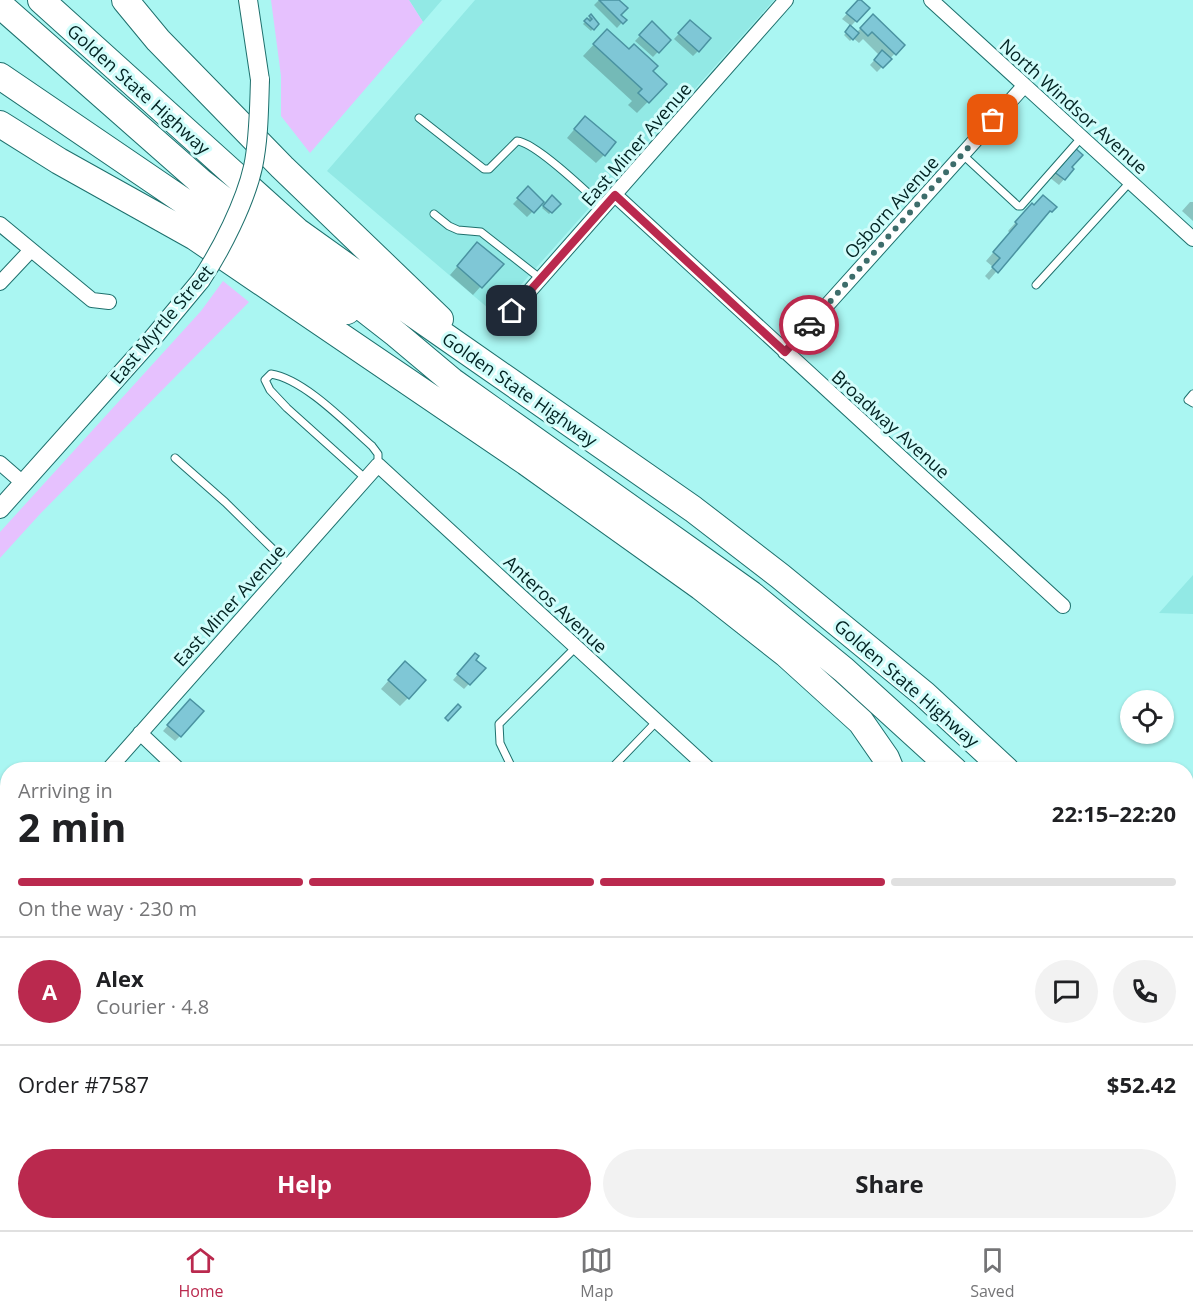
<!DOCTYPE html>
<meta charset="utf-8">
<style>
body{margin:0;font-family:"Open Sans",sans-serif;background:#f2f2f2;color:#202124;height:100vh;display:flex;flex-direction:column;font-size:22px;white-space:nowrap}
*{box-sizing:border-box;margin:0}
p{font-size:20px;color:#757577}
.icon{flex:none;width:33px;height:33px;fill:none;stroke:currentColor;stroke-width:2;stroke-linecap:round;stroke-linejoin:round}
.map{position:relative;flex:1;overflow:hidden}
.sheet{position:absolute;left:0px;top:762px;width:1194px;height:468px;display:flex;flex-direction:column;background:#fff;border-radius:24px 24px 0 0;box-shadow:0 2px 4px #0004}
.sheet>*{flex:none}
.fabs{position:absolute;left:1120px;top:690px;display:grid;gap:12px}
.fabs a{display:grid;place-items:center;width:54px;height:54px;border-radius:50%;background:#fff;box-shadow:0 2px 4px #0004;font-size:30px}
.pin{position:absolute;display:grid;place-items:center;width:51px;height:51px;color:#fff;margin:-26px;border-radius:12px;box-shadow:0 3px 9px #0006}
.courier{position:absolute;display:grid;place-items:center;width:60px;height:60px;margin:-30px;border:4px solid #ba294e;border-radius:50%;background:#fff;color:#222;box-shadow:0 2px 8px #0007}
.overview em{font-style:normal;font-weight:700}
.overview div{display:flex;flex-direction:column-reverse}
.overview{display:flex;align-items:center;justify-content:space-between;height:102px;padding:0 18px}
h1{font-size:39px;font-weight:700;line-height:45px}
.bar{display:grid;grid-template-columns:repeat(4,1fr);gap:9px 6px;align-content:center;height:72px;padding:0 18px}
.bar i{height:8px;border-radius:4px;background:#e0e0e0}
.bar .current{background:#ba294e}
.bar p{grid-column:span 4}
.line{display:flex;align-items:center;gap:15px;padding:0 18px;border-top:2px solid #e0e0e0}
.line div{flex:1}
.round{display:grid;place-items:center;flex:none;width:63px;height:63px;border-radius:32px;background:#f2f2f2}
.cta{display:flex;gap:12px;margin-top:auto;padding:12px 18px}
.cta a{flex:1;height:69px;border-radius:36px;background:#ba294e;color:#fff;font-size:24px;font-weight:700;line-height:69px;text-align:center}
.cta a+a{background:#f2f2f2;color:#202124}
.tabs{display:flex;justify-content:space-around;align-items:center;height:84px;border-top:2px solid #e0e0e0;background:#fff;font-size:16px;color:#757577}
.tabs a{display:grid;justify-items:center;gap:3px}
.tabs .current{color:#ba294e}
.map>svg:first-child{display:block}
</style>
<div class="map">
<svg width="1193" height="1230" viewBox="0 0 1193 1230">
<rect width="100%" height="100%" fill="#aaf6f2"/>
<path fill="#92e9e5" d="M409,0H442L423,22Z
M475,0H774L495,314L327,171Z
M1193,575V614L1159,613Z
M0,1150L7,1157L8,1222L84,1223L93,1230H0Z"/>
<path fill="#e6c1fe" d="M271,0H409L423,22L310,153L281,116V76Z
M223,281L249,302L40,514L0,558V532L201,311Z"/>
<path fill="#0003" d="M599,0H617L619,15L624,20L617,28L594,5Z
M860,0L868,8L851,26L842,19Z
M591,16L597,24L591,31L583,24Z
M873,16L903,45L877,72L870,65L879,55L863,39L859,43L853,38L850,41L844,35L851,28L856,33Z
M690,22L698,51L693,56L674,39Z
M652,23L669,40L653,57L635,41Z
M596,42L651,71L665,84L637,113L628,105L632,101L583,56Z
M577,126L604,155L596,163L567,138Z
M1069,154L1070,167L1072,170L1059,185L1049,177Z
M528,188L542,202L527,217L513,204Z
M552,197L559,204L549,214L542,208Z
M1190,202H1193V221L1182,211Z
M1055,207L1042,219L989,280L985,276L993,267L986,261L1010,233L1008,231L1024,213Z
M470,252L501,264L473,295L450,275Z
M470,660L484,668L464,689L453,680Z
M397,671L408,698L400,706L381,689Z
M185,706L180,736L175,741L163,731Z"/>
<path fill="#7fc7d6" stroke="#4a92a1" stroke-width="1.5" d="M599,0H619L628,8L621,15L627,20L623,24Z
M858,0H861L870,8L857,22L846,13Z
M591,14L599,24L594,30L584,21L587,18L590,21L592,19L589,16Z
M873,14L905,45L896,55L872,32L868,36L860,28Z
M690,20L711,38L699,52L678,33Z
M652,21L671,40L659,53L639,35Z
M850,25L859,33L853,40L845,32Z
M607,29L629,49L634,44L658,66L653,71L667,84L649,103L638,93L642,89L593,44Z
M882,50L892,59L883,68L874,60Z
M585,116L616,142L605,156L574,129Z
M1074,147L1083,155L1072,167L1074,169L1065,180L1053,171Z
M528,186L544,202L534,213L517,198Z
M552,195L561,204L552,213L543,206Z
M1043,195L1057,207L1052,212L1050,211L998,273L992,267L1000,258L993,252L1017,224L1015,222L1032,203L1034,205Z
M477,242L504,264L482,288L457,266Z
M475,653L479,656L476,660L486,668L470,685L457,674Z
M405,661L426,680L409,699L388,680Z
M190,699L204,711L181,737L167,725Z
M458,704L461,707L448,721L445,718Z
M779,1222H795L796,1224L790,1230H777L774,1227Z"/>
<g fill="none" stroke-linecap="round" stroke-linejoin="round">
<defs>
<path id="service" d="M419,118L484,169H489L517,141C535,142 588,193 604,208
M963,155L1018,206H1021L1081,138
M434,214L449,226L458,230L481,232L541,279
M1036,285L1130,182
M1193,394L1188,400L1193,403
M175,458L225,502L289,565
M366,479L287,408L270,390L265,380L271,374C304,379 347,424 372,446L378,454V465
M513,770L500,743L499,724L576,647
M610,770L657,721
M0,1165L8,1171
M64,1222L72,1230"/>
<path id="minor" d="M931,0L1193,239
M615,195L1063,606
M0,224L92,300L109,302
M0,283L31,250
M512,311L786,0
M785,352L1024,86
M0,463L23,483
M140,733L179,770
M108,770L378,465L710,770
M0,892L8,883
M673,1222L681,1230
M189,1230L196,1222
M738,1230L744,1222"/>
<path id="tertiary" d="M248,0L260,80
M0,509L152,339L201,280
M0,1004L8,1010
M244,1222L252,1230"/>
<path id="secondary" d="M1186,876L1193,866
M1186,906L1193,896
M952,1230L957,1222
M981,1230L986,1222"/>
<path id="motorway" d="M41,0L297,231L406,309L693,509L780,576L924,694L1006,770
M125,0L158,40L282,167L440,319
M0,5L201,182L396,334L452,381L751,594L844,670L954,770
M0,76L185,202L323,300L347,311
M0,124L59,161L195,237L526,462L701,587L786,654L861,722L886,758L891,770
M1186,932L1193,938
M1186,994L1193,1001
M1186,1190H1193
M1186,1217L1193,1218"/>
</defs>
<use href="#service" stroke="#1e706d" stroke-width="9"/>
<use href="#minor" stroke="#1e706d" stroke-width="16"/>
<use href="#tertiary" stroke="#1e706d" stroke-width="20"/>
<use href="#secondary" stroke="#1e706d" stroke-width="22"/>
<use href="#motorway" stroke="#1e706d" stroke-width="28"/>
<use href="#service" stroke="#fff" stroke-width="7"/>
<use href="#minor" stroke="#fff" stroke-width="14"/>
<use href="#tertiary" stroke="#fff" stroke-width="18"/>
<use href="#secondary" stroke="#fff" stroke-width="20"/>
<use href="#motorway" stroke="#fff" stroke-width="26"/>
<defs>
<path id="tertiary-bridge" d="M201,280C221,250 245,203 253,167C259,139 259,108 260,80"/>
</defs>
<use href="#tertiary-bridge" stroke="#1e706d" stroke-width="20" stroke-linecap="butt"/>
<use href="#tertiary-bridge" stroke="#fff" stroke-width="18"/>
</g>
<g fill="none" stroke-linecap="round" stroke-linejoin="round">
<path stroke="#3d6d6b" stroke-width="6" stroke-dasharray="0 10.8" d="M809,325L993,120"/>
<path stroke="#ba294e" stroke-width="8" d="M512,311L615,195L785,352L809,325"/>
</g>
<g text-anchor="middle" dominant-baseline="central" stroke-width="6" stroke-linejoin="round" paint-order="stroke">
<g font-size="18" fill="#022322" stroke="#d1fdfb">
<text transform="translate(139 89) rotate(42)">Golden State Highway</text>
<text transform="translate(1074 106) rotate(42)">North Windsor Avenue</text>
<text transform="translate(636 144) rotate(-49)">East Miner Avenue</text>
<text transform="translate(891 207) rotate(-48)">Osborn Avenue</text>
<text transform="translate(161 324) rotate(-50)">East Myrtle Street</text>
<text transform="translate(520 389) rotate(35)">Golden State Highway</text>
<text transform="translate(891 424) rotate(42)">Broadway Avenue</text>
<text transform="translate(556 604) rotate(43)">Anteros Avenue</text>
<text transform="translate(229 605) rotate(-48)">East Miner Avenue</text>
<text transform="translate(907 683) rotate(41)">Golden State Highway</text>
</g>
</g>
</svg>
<div class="fabs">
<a><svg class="icon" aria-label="locate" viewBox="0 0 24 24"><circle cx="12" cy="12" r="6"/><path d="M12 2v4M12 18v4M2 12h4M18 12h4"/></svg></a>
</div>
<div class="pin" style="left:993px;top:120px;background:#ea580c"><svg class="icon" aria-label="bag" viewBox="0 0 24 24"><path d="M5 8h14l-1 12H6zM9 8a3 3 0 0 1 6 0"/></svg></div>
<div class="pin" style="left:512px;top:311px;background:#1f2937"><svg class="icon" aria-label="home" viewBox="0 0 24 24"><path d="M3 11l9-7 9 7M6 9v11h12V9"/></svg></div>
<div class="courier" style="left:809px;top:325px"><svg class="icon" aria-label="car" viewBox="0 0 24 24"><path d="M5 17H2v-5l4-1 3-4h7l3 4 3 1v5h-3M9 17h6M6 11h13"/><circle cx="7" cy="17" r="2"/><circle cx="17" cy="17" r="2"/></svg></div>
<section class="sheet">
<div class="overview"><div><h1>2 min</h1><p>Arriving in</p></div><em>22:15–22:20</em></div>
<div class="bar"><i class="current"></i><i class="current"></i><i class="current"></i><i></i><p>On the way · 230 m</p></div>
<div class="line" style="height:108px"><b class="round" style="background:#ba294e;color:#fff">A</b><div><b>Alex</b><p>Courier · 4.8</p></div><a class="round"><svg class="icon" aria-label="chat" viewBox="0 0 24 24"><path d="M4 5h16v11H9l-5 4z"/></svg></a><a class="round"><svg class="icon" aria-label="phone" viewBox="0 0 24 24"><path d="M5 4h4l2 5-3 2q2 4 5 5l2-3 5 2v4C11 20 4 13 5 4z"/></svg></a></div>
<div class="line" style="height:78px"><div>Order #7587</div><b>$52.42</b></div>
<div class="cta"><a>Help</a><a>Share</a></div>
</section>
</div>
<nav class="tabs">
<a class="current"><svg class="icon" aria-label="home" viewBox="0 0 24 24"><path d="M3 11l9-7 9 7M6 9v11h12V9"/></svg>Home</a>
<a><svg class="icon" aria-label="map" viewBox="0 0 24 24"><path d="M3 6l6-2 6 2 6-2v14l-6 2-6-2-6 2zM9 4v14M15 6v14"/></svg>Map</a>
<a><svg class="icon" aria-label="saved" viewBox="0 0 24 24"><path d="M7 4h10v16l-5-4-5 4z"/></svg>Saved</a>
</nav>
